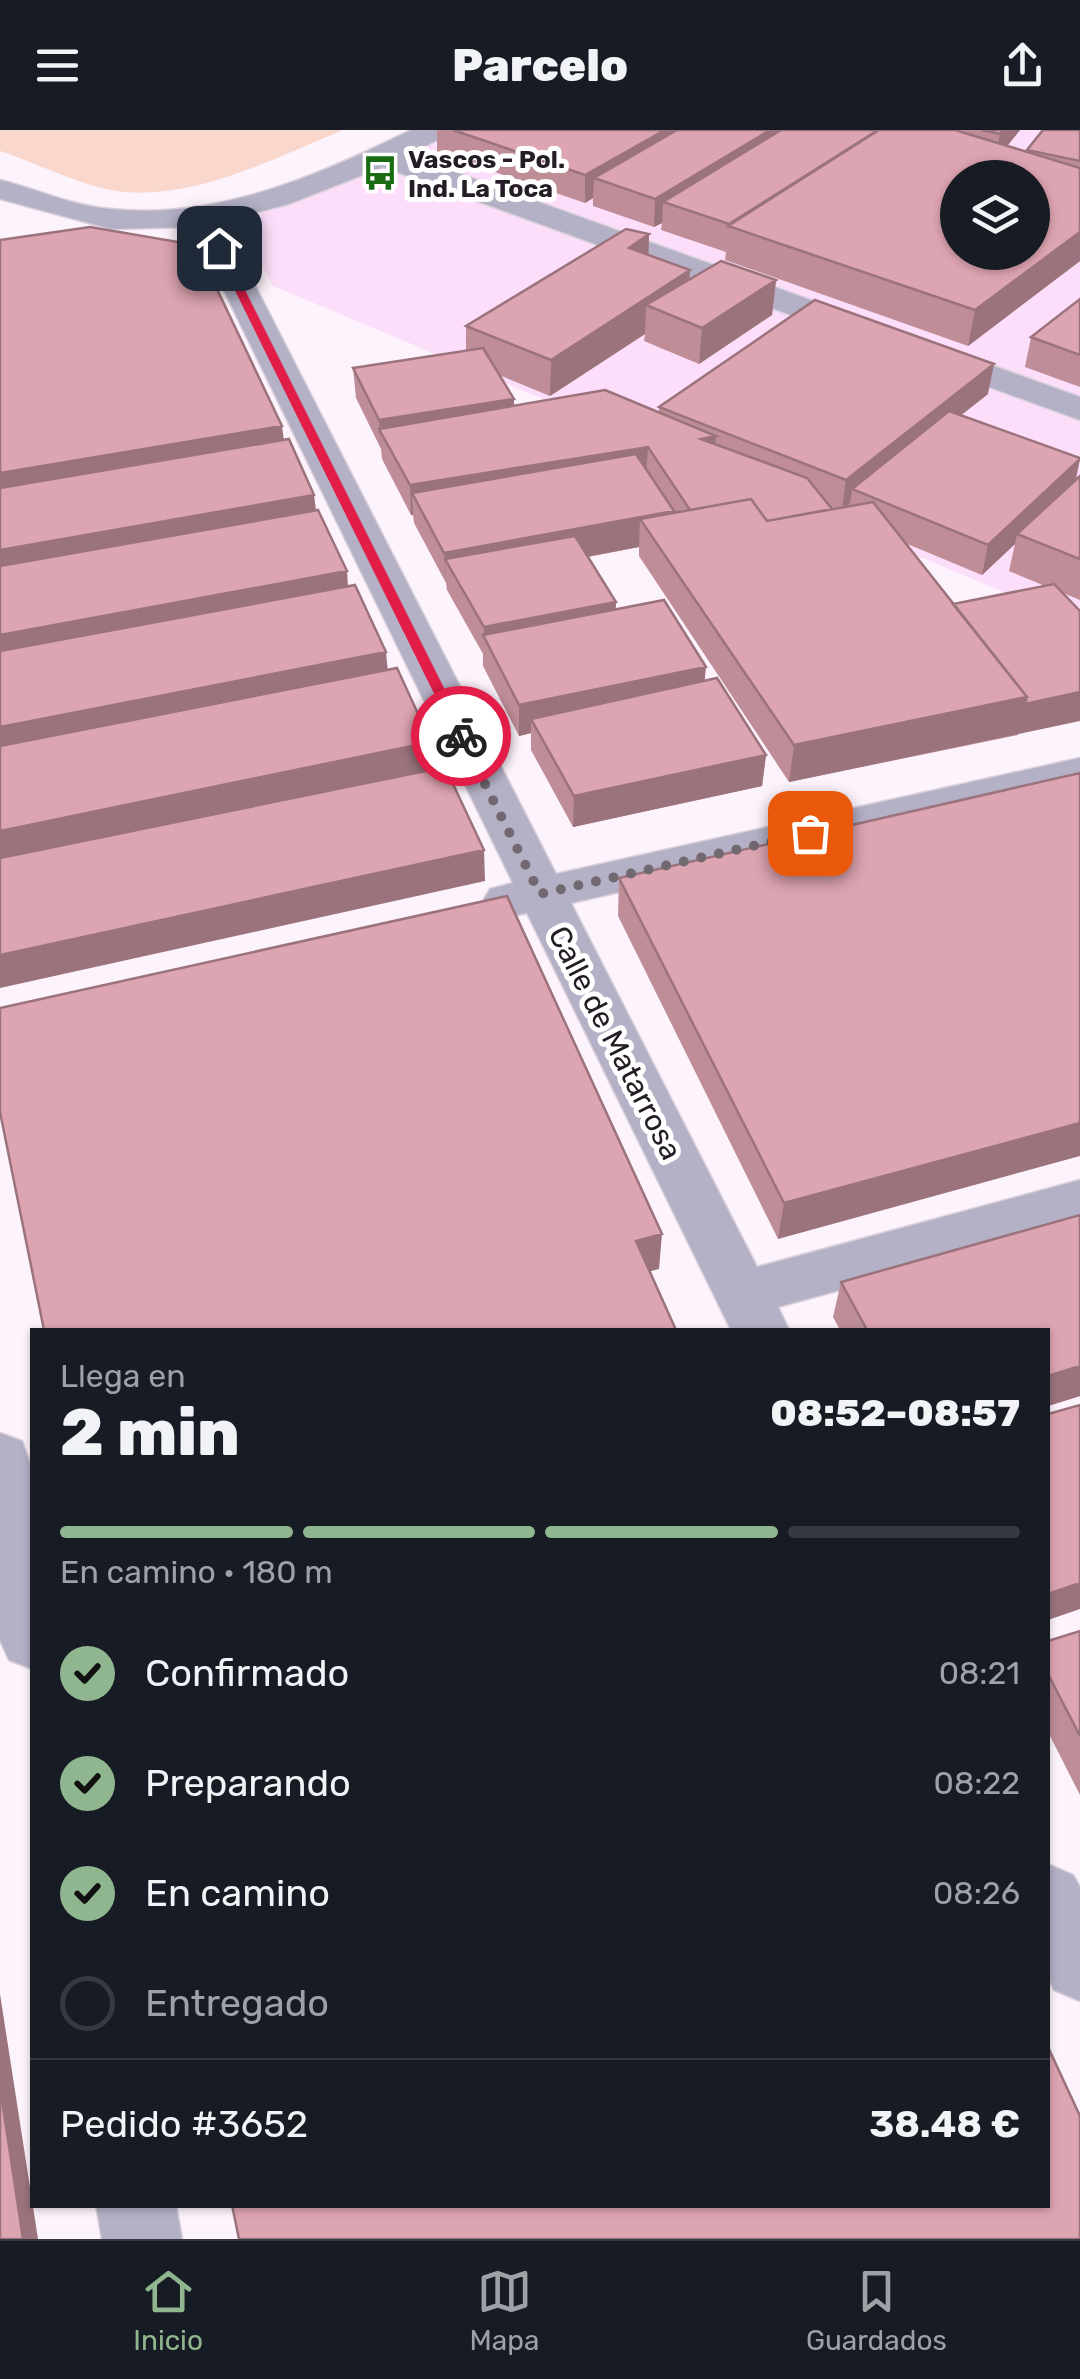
<!DOCTYPE html>
<html lang="es">
<meta charset="utf-8">
<style>
body{margin:0;font-family:Rubik,sans-serif;background:#20242c;color:#f1f3f6;height:100vh;display:flex;flex-direction:column;font-size:38px;white-space:nowrap}
*{box-sizing:border-box;margin:0}
p{font-size:32px;color:#9ea1a6}
.icon{flex:none;width:55px;height:55px;fill:none;stroke:currentColor;stroke-width:2;stroke-linecap:round;stroke-linejoin:round}
.map{position:relative;flex:1;overflow:hidden}
.drawer{position:absolute;left:30px;top:1198px;width:1020px;height:880px;display:flex;flex-direction:column;background:#171b24;border-radius:0px;box-shadow:0 2px 8px #0004}
.drawer>*{flex:none}
.tools{position:absolute;left:940px;top:30px;display:grid;gap:20px}
.tools a{display:grid;place-items:center;width:110px;height:110px;border-radius:50%;background:#171b24;box-shadow:0 2px 8px #0004;font-size:50px}
.pin{position:absolute;display:grid;place-items:center;width:85px;height:85px;color:#fff;margin:-42px;border-radius:20px;box-shadow:0 5px 15px #0006}
.courier{position:absolute;display:grid;place-items:center;width:100px;height:100px;margin:-50px;border:8px solid #e11d48;border-radius:50%;background:#fff;color:#222;box-shadow:0 2px 12px #0007}
.headline em{font-style:normal;font-weight:800}
.headline div{display:flex;flex-direction:column-reverse}
.headline{display:flex;align-items:center;justify-content:space-between;height:170px;padding:0 30px}
h1{font-size:65px;font-weight:800;line-height:75px}
.bar{display:grid;grid-template-columns:repeat(4,1fr);gap:15px 10px;align-content:center;height:120px;padding:0 30px}
.bar i{height:12px;border-radius:8px;background:#363941}
.bar .current{background:#90b690}
.bar p{grid-column:span 4}
.line{display:flex;align-items:center;gap:25px;padding:0 30px;border-top:2px solid #363941}
.line div{flex:1}
ol{padding:0 30px;list-style:none}
li{display:flex;align-items:center;gap:30px;height:110px}
li p{margin-inline-start:auto}
li .icon{padding:10px;border-radius:50%;background:#90b690;color:#111;stroke-width:4}
li:last-child{color:#9ea1a6}
li i{width:55px;height:55px;border:5px solid #363941;border-radius:50%}
header{display:flex;justify-content:space-between;align-items:center;height:130px;padding:0 30px;background:#171b24;font-size:45px;font-weight:800}
.tabs{display:flex;justify-content:space-around;align-items:center;height:140px;border-top:2px solid #363941;background:#171b24;font-size:28px;color:#9ea1a6}
.tabs a{display:grid;justify-items:center;gap:5px}
.tabs .current{color:#90b690}
.map>svg:first-child{display:block}
</style>
<header><svg class="icon" aria-label="menu" viewBox="0 0 24 24"><path d="M4 6h16M4 12h16M4 18h16"/></svg>Parcelo<svg class="icon" aria-label="share" viewBox="0 0 24 24"><path d="M12 15V3M7 8l5-5 5 5M5 13v7h14v-7"/></svg></header>
<div class="map">
<svg width="1080" height="2109" viewBox="0 0 1080 2109">
<rect width="100%" height="100%" fill="#fdf3fc"/>
<path fill="#fddefa" fill-rule="evenodd" d="M460,0H1080V494L273,156L238,91ZM958,48H1032V122H958Z"/>
<path fill="#f9d7cd" d="M0,0H343C275,28 192,72 116,61C83,56 33,32 0,21Z"/>
<g fill="none" stroke-linecap="round" stroke-linejoin="round">
<defs>
<path id="minor" d="M411,0H449L445,6L408,25L1080,267V290L383,37L289,74L222,91L556,744L1080,628V656L571,773L757,1137L1080,1050V1094L778,1177L789,1200H731L527,783L507,787L490,783L483,771L490,759L513,753L193,97L111,99L0,69V50C37,59 72,76 111,79C216,90 318,46 411,0Z
M0,1303L22,1311L32,1339V1539L9,1530L0,1510Z
M1048,1734L1073,1745L1080,1757V1871L1054,1860L1048,1847Z
M96,2075H176L182,2109H102Z"/>
</defs>
<use href="#minor" stroke="#dad1da" stroke-width="3"/>
<use href="#minor" fill="#b4b0c6" fill-rule="evenodd"/>
</g>
<path fill="#be8d98" fill-rule="evenodd" d="M437,0H1020L1007,16L1027,22L1080,0V131L968,216L725,130L726,122L661,100L662,93L654,97L593,76V68L585,73L437,22Z
M649,104L648,125L689,150H776L772,185L699,234L644,211L645,204L550,266L499,245L514,276L659,283V277L988,264L961,285L1076,350L1080,346V470L1063,463L1018,605L789,652L639,426V417L588,427L616,472L615,479L705,550L766,625L762,656L573,697L531,620V603L519,606L483,536V524L447,460L446,453L414,393L413,385H411L382,329L381,319L356,268L353,238L466,221V196ZM905,413L982,445L1015,414L1009,441L1045,456L953,474Z
M1080,169V257L1025,237L1031,207Z
M1080,643L778,1109L618,786L619,748Z
M1080,1085V1266L1048,1276V1200H840L833,1187L841,1152Z
M1080,1501V1665L1048,1602V1511Z"/>
<path fill="#9b737c" d="M665,0H712L594,48L593,68L585,73V45Z
M770,0H812L663,72L662,93L654,97L655,69Z
M1003,0H1020L995,31L1000,4Z
M1080,102V131L968,216L975,180Z
M649,104L648,139L629,118Z
M690,140L688,175H646L645,204L550,266L551,230Z
M776,150L772,185L699,234L702,198Z
M994,234L988,264L863,363L852,359L850,373L842,380L846,350Z
M514,269V299H379L381,319L379,290Z
M282,296L286,326L0,374V343Z
M716,306L714,336L701,309Z
M648,317L646,348L412,363L413,385H411L410,355Z
M1080,329L1074,359L1017,404L1015,414L982,445L988,415Z
M314,365L318,395L0,452V420Z
M674,381L672,411L640,389L639,417L458,451L445,429L446,453L444,423Z
M347,441L349,472L0,538V505Z
M616,472L615,502L484,509V497Z
M386,522L389,553L0,630V597Z
M706,537L703,568L531,589V603L519,606V575Z
M1080,562V591L789,652L794,615L1027,567Z
M431,612L432,643L0,734V701Z
M766,625L762,656L573,697L574,666Z
M484,720L485,751L0,858V825Z
M1080,993V1026L778,1109L784,1073Z
M662,1104L659,1139L633,1146L636,1111Z
M1080,1236V1266L1048,1276V1246Z
M1080,1453V1479L1048,1490V1464Z
M0,1864L38,2109H23L0,1957Z"/>
<path fill="#dda4b1" stroke="#9b737c" stroke-width="2.5" fill-rule="evenodd" d="M453,0H665L585,45Z
M677,0H770L655,69L594,48Z
M781,0H878L729,94L663,72Z
M879,0H955L1080,38V102L975,180L728,96ZM958,48H1032V122H958Z
M982,0H1003L1000,4Z
M1043,0H1080V31L1027,20Z
M90,97L196,115L282,296L0,343V110Z
M626,99L649,104L629,118L690,140L551,230L466,196Z
M721,131L776,150L702,198L646,175Z
M1080,169V225L1031,207Z
M815,170L994,234L846,350L659,277Z
M483,218L514,269L379,290L353,238Z
M605,260L716,306L701,309L807,348L832,379L767,391L751,369L690,380L648,317L410,355L379,299Z
M949,281L1080,328V329L988,415L852,359Z
M289,309L314,365L0,420V358Z
M636,324L674,381L444,423L412,363Z
M1080,346V429L1017,404Z
M751,369L767,391L873,372L1027,567L794,615L640,389Z
M318,380L347,441L0,505V436Z
M575,406L616,472L484,497L445,429Z
M1054,454L1080,481V562L1025,574L1027,567L953,474Z
M355,455L386,522L0,597V521Z
M664,470L706,537L519,575L483,505Z
M397,538L431,612L0,701V616Z
M717,548L766,625L574,666L531,589Z
M445,637L484,720L0,825V728Z
M1080,643V993L784,1073L619,748Z
M507,766L662,1104L636,1111L676,1200H44L0,982V878Z
M1080,1085V1236L1048,1246V1200H867L841,1152Z
M1080,1275V1453L1048,1464V1284Z
M1080,1501V1606L1048,1544V1511Z
M1048,1917L1080,1986V2109H239L232,2075H1048Z
M0,1957L23,2109H0Z"/>
<path fill="#e11d48" d="M219,115L224,118L468,606L466,609L455,606L214,118Z"/>
<g fill="none" stroke-linecap="round" stroke-linejoin="round">
<path stroke="#716870" stroke-width="10" stroke-dasharray="0 18" d="M461,606L540,764L810,703"/>
</g>
<defs>
<symbol id="bus-bare" viewBox="-9 -9 18 18"><path d="M-5-6H5V4H4V6H2V4H-2V6H-4V4H-5ZM-3.5-4V0h7V-4ZM-3.5 1.2v1.5H-2V1.2ZM2 1.2v1.5H3.5V1.2Z" fill="#196c13" stroke="#fff" stroke-width="2.5" paint-order="stroke"/></symbol>
</defs>
<g fill-rule="evenodd">
<use href="#bus-bare" x="355" y="18" width="50" height="50"/>
</g>
<g text-anchor="middle" dominant-baseline="central" stroke-width="10" stroke-linejoin="round" paint-order="stroke">
<g font-size="25" font-weight="bold" fill="#251d25" stroke="#fff" text-anchor="start">
<text x="408" y="29">Vascos - Pol.<tspan x="408" dy="29">Ind. La Toca</tspan></text>
</g>
<g font-size="30" fill="#251d25" stroke="#fff">
<text transform="translate(615 913) rotate(63)">Calle de Matarrosa</text>
</g>
</g>
</svg>
<div class="tools">
<a><svg class="icon" aria-label="layers" viewBox="0 0 24 24"><path d="M12 4l9 5-9 5-9-5zM3 14l9 5 9-5"/></svg></a>
</div>
<div class="pin" style="left:810px;top:703px;background:#ea580c"><svg class="icon" aria-label="bag" viewBox="0 0 24 24"><path d="M5 8h14l-1 12H6zM9 8a3 3 0 0 1 6 0"/></svg></div>
<div class="pin" style="left:219px;top:118px;background:#1f2937"><svg class="icon" aria-label="home" viewBox="0 0 24 24"><path d="M3 11l9-7 9 7M6 9v11h12V9"/></svg></div>
<div class="courier" style="left:461px;top:606px"><svg class="icon" aria-label="bike" viewBox="0 0 24 24"><circle cx="6" cy="16" r="4"/><circle cx="18" cy="16" r="4"/><path d="M6 16l4-8h5l3 8M10 8l3 8H6M13 5h3"/></svg></div>
<section class="drawer">
<div class="headline"><div><h1>2 min</h1><p>Llega en</p></div><em>08:52–08:57</em></div>
<div class="bar"><i class="current"></i><i class="current"></i><i class="current"></i><i></i><p>En camino · 180 m</p></div>
<ol>
<li><svg class="icon" aria-label="check" viewBox="0 0 24 24"><path d="M5 12l5 5 9-10"/></svg>Confirmado<p>08:21</p></li>
<li><svg class="icon" aria-label="check" viewBox="0 0 24 24"><path d="M5 12l5 5 9-10"/></svg>Preparando<p>08:22</p></li>
<li><svg class="icon" aria-label="check" viewBox="0 0 24 24"><path d="M5 12l5 5 9-10"/></svg>En camino<p>08:26</p></li>
<li><i></i>Entregado</li>
</ol>
<div class="line" style="height:130px"><div>Pedido #3652</div><b>38.48 €</b></div>
</section>
</div>
<nav class="tabs">
<a class="current"><svg class="icon" aria-label="home" viewBox="0 0 24 24"><path d="M3 11l9-7 9 7M6 9v11h12V9"/></svg>Inicio</a>
<a><svg class="icon" aria-label="map" viewBox="0 0 24 24"><path d="M3 6l6-2 6 2 6-2v14l-6 2-6-2-6 2zM9 4v14M15 6v14"/></svg>Mapa</a>
<a><svg class="icon" aria-label="saved" viewBox="0 0 24 24"><path d="M7 4h10v16l-5-4-5 4z"/></svg>Guardados</a>
</nav>
